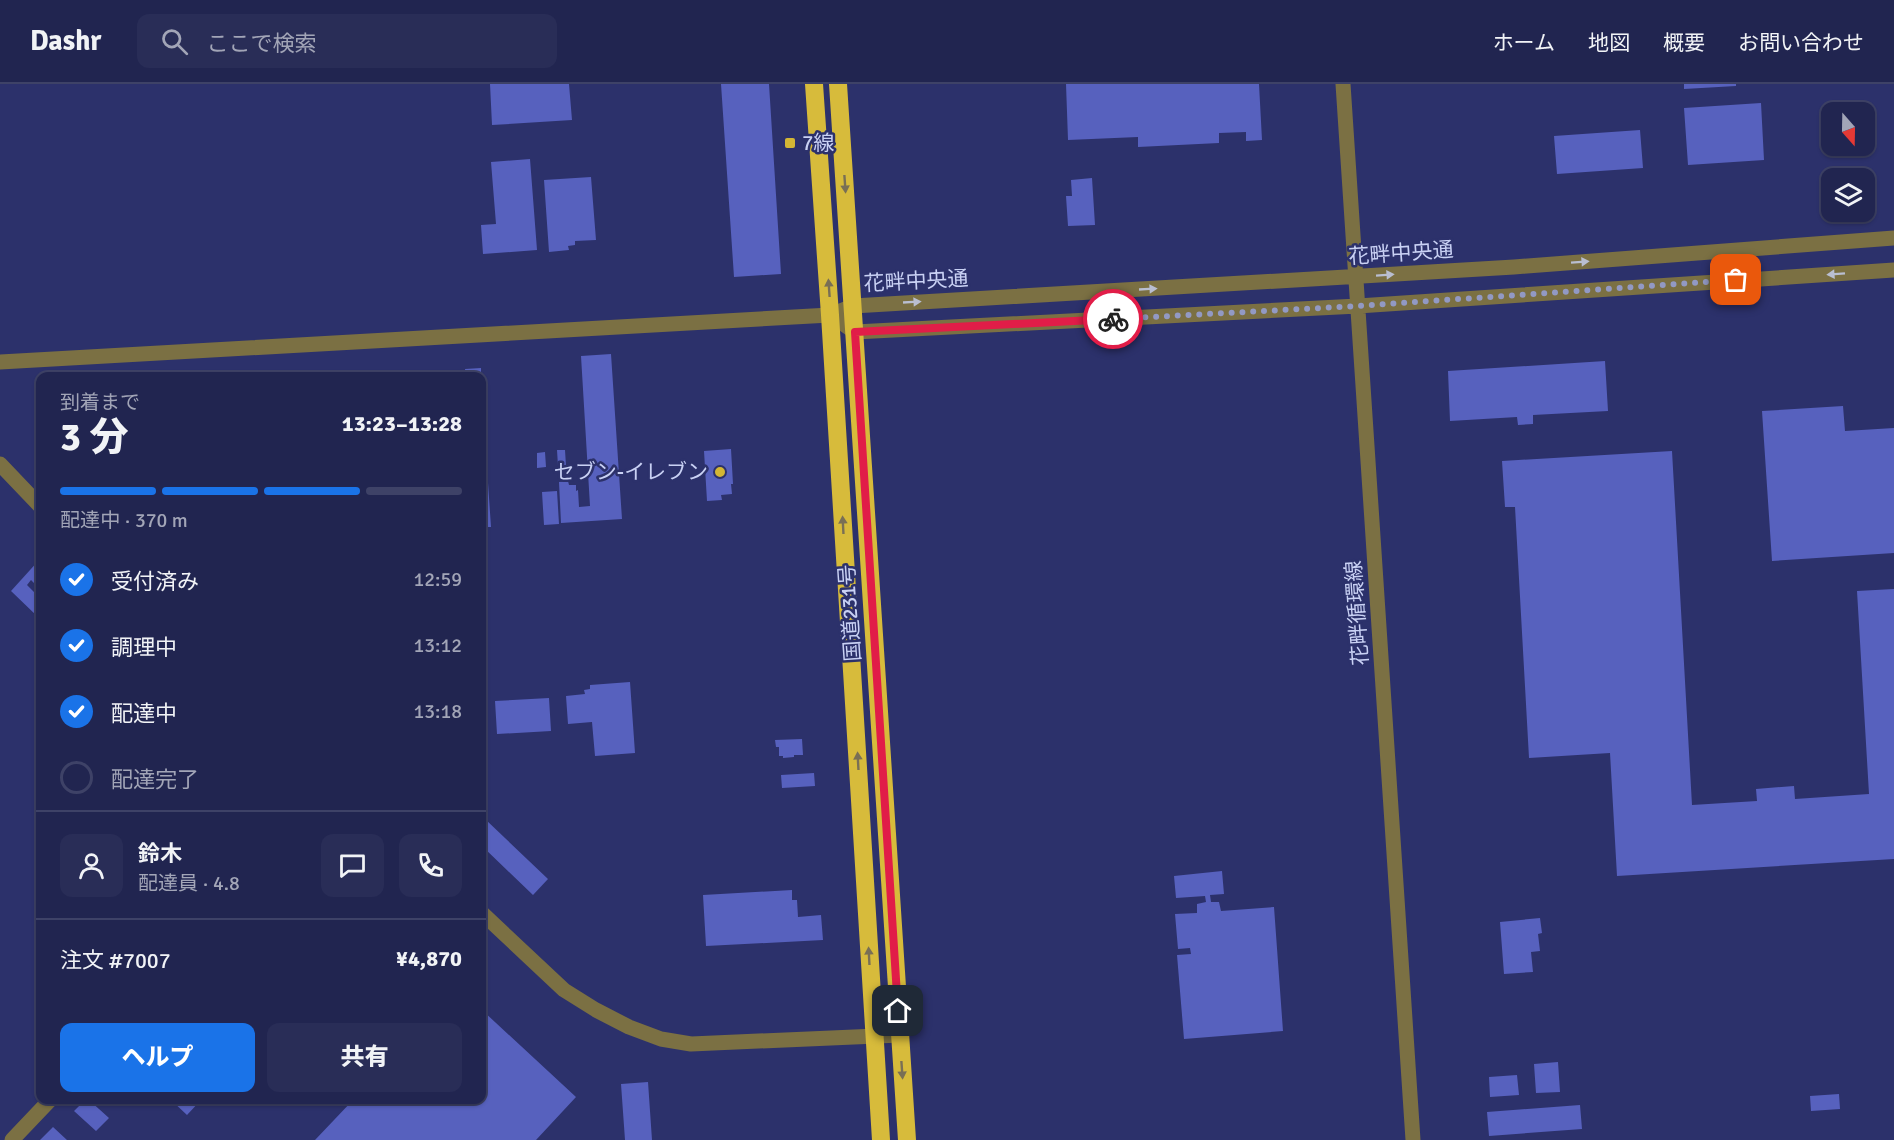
<!DOCTYPE html>
<html lang="ja">
<meta charset="utf-8">
<style>
body{margin:0;font-family:Signika,"Noto Sans JP",sans-serif;background:#292d57;color:#f1f3f6;height:100vh;display:flex;flex-direction:column;font-size:22px;white-space:nowrap}
*{box-sizing:border-box;margin:0}
p{font-size:20px;color:#a2a5b7}
.icon{flex:none;width:33px;height:33px;fill:none;stroke:currentColor;stroke-width:2;stroke-linecap:round;stroke-linejoin:round}
.map{position:relative;flex:1;overflow:hidden}
.panel{position:absolute;left:36px;top:288px;width:450px;height:732px;display:flex;flex-direction:column;background:#212550;border-radius:12px;box-shadow:0 2px 4px #0004,0 0 0 2px #3e4267}
.panel>*{flex:none}
.needle{width:39px;rotate:160deg}
.fabs{position:absolute;left:1821px;top:18px;display:grid;gap:12px}
.fabs a{display:grid;place-items:center;width:54px;height:54px;border-radius:12px;background:#212550;box-shadow:0 2px 4px #0004,0 0 0 2px #3e4267;font-size:30px}
.pin{position:absolute;display:grid;place-items:center;width:51px;height:51px;color:#fff;margin:-26px;border-radius:12px;box-shadow:0 3px 9px #0006}
.courier{position:absolute;display:grid;place-items:center;width:60px;height:60px;margin:-30px;border:4px solid #e11d48;border-radius:50%;background:#fff;color:#222;box-shadow:0 2px 8px #0007}
.headline em{font-style:normal;font-weight:800}
.headline div{display:flex;flex-direction:column-reverse}
.headline{display:flex;align-items:center;justify-content:space-between;height:102px;padding:0 24px}
h1{font-size:39px;font-weight:800;line-height:45px}
.bar{display:grid;grid-template-columns:repeat(4,1fr);gap:9px 6px;align-content:center;height:72px;padding:0 24px}
.bar i{height:8px;border-radius:4px;background:#3e4267}
.bar .current{background:#1a73e8}
.bar p{grid-column:span 4}
.line{display:flex;align-items:center;gap:15px;padding:0 24px;border-top:2px solid #3e4267}
.line div{flex:1}
.round{display:grid;place-items:center;flex:none;width:63px;height:63px;border-radius:12px;background:#292d57}
ol{padding:0 24px;list-style:none}
li{display:flex;align-items:center;gap:18px;height:66px}
li p{margin-inline-start:auto}
li .icon{padding:6px;border-radius:50%;background:#1a73e8;color:#fff;stroke-width:4}
li:last-child{color:#a2a5b7}
li i{width:33px;height:33px;border:3px solid #3e4267;border-radius:50%}
.primary-button{display:flex;gap:12px;margin-top:auto;padding:12px 24px}
.primary-button a{flex:1;height:69px;border-radius:12px;background:#1a73e8;color:#fff;font-size:24px;font-weight:800;line-height:69px;text-align:center}
.primary-button a+a{background:#292d57;color:#f1f3f6}
header{display:flex;align-items:center;gap:36px;box-sizing:border-box;height:84px;padding:0 30px;background:#212550;border-bottom:2px solid #3e4267}
header strong{font-size:28px}
nav{display:flex;gap:33px;margin-inline-start:auto;font-size:21px}
.search{width:420px;height:54px;background:#292d57;display:flex;align-items:center;gap:15px;box-sizing:border-box;padding:0 21px;border-radius:12px;color:#a2a5b7;font-size:22px}
.map>svg:first-child{display:block}
</style>
<header>
<strong>Dashr</strong>
<div class="search"><svg class="icon" aria-label="search" viewBox="0 0 24 24"><circle cx="10" cy="10" r="6"/><path d="M15 15l6 6"/></svg>ここで検索</div>
<nav><a>ホーム</a><a>地図</a><a>概要</a><a>お問い合わせ</a></nav>
</header>
<div class="map">
<svg width="1894" height="1056" viewBox="0 0 1894 1056">
<rect width="100%" height="100%" fill="#2c316b"/>
<path fill="#5761be" d="M490,0H569L572,36L492,41Z
M721,0H769L781,190L734,193Z
M1066,0H1259L1262,56L1246,57V48L1219,49V59L1138,63V53L1068,56Z
M1684,0H1736V2L1684,5Z
M1761,19L1764,76L1688,81L1684,24Z
M1640,46L1643,84L1557,90L1554,52Z
M530,75L537,166L483,170L481,141L496,140L491,78Z
M591,93L596,156L575,157V161L568,162L569,166L549,168L544,96Z
M1092,94L1095,141L1068,142L1066,112H1072L1071,96Z
M611,270L622,435L561,439L559,398L568,397L569,401H576V407L578,406L579,423L590,422L581,272Z
M1605,277L1608,327L1533,331V340L1518,341L1517,333L1450,337L1448,287Z
M481,284V292H466L465,285Z
M1843,322L1845,347L1894,344V469L1772,477L1762,327Z
M482,325H483L491,443H482Z
M731,365L733,400H731L732,410L721,411L722,416L707,417L704,367Z
M557,366H565L566,382H558Z
M1672,367L1692,721L1757,717L1756,705L1794,702L1795,715L1869,710L1857,507L1894,505V775L1617,792L1610,669L1529,674L1515,423H1505L1502,377Z
M545,368L546,383L537,384V369Z
M557,407L559,440L544,441L542,408Z
M40,475V505L31,496L27,501L40,514V531L38,533L11,507Z
M630,598L635,669L595,672L592,638L568,640L566,612L585,610L584,606L590,605V601Z
M549,614L551,647L497,650L495,617Z
M802,655L803,671H794V673L783,674V672H779V663H776L775,656Z
M814,689L815,702L782,704L781,691Z
M485,735L548,795L533,811L482,762V739Z
M1222,787L1224,810L1210,811L1211,818H1219L1221,827L1274,823L1283,947L1184,955L1177,871L1191,870L1190,864L1178,865L1175,830L1197,829V820L1206,818L1205,812L1176,814L1174,792Z
M792,806V816H797L798,833L821,831L823,856L706,862L703,811Z
M1540,834L1542,849L1538,850L1540,867L1531,868L1533,888L1504,890L1500,838Z
M482,926L576,1013L536,1056H315L353,1016H482Z
M1558,978L1560,1008L1536,1009L1534,980Z
M1517,991L1519,1011L1490,1013L1489,993Z
M648,998L652,1056H625L621,1000Z
M1839,1010L1840,1025L1811,1027L1810,1012Z
M85,1016H89L109,1034L96,1047L74,1027Z
M171,1016H201L187,1031Z
M1580,1021L1582,1045L1489,1052L1487,1028Z
M53,1043L67,1056H40Z"/>
<g fill="none" stroke-linecap="round" stroke-linejoin="round">
<path stroke="#7b7043" stroke-width="15" d="M1343,0L1413,1056
M830,231L855,248L1358,222L1894,186
M0,278L830,231L853,222L1514,183L1894,154
M0,380L40,422
M482,829L564,906L596,926L629,943L661,955L691,960L900,951
M12,1056L50,1016"/>
<path stroke="#d7bb3b" stroke-width="18" d="M814,0L830,231L881,1056
M838,0L907,1056"/>
</g>
<defs><path id="oneway-solid" d="M-6-.8H1V-3.2L6.5 0L1 3.2V.8H-6Z" transform="scale(1.5)"/></defs>
<g fill="#796f55">
<use href="#oneway-solid" transform="translate(845 100) rotate(86)"/>
<use href="#oneway-solid" transform="translate(829 204) rotate(-94)"/>
<use href="#oneway-solid" transform="translate(843 441) rotate(-93)"/>
<use href="#oneway-solid" transform="translate(858 677) rotate(-93)"/>
<use href="#oneway-solid" transform="translate(869 872) rotate(-93)"/>
<use href="#oneway-solid" transform="translate(902 986) rotate(86)"/>
</g>
<g fill="#b9bed1">
<use href="#oneway-solid" transform="translate(1580 178) rotate(-4)"/>
<use href="#oneway-solid" transform="translate(1836 190) rotate(176)"/>
<use href="#oneway-solid" transform="translate(1385 191) rotate(-4)"/>
<use href="#oneway-solid" transform="translate(1148 205) rotate(-3)"/>
<use href="#oneway-solid" transform="translate(912 218) rotate(-3)"/>
</g>
<g fill="none" stroke-linecap="round" stroke-linejoin="round">
<path stroke="#9299c4" stroke-width="6" stroke-dasharray="0 10.8" d="M1113,235L1358,222L1736,196"/>
<path stroke="#e11d48" stroke-width="8" d="M898,927L855,248L1113,235"/>
</g>
<g fill="#d3b635" stroke="#2c316b" stroke-width="2">
<rect x="784" y="53" width="12" height="12" rx="3"/>
<circle cx="720" cy="388" r="6"/>
</g>
<g text-anchor="middle" dominant-baseline="central" stroke-width="5" stroke-linejoin="round" paint-order="stroke">
<g font-size="21" fill="#c9d1f4" stroke="#2c316b" text-anchor="start">
<text x="802" y="59">7線</text>
<text x="708" y="388" text-anchor="end">セブン-イレブン</text>
</g>
<g font-size="21" fill="#c9d1f4" stroke="#2c316b">
<text transform="translate(1401 169) rotate(-4)">花畔中央通</text>
<text transform="translate(916 197) rotate(-3)">花畔中央通</text>
<text transform="translate(850 529) rotate(-94)">国道231号</text>
<text transform="translate(1357 529) rotate(-94)">花畔循環線</text>
</g>
</g>
</svg>
<div class="fabs">
<a><svg class="needle" viewBox="-14 -14 28 28"><path d="M0-13l5 13h-10z" fill="#e53935"/><path d="M0 13l5-13h-10z" fill="#a2a5b7"/></svg></a>
<a><svg class="icon" aria-label="layers" viewBox="0 0 24 24"><path d="M12 4l9 5-9 5-9-5zM3 14l9 5 9-5"/></svg></a>
</div>
<div class="pin" style="left:1736px;top:196px;background:#ea580c"><svg class="icon" aria-label="bag" viewBox="0 0 24 24"><path d="M5 8h14l-1 12H6zM9 8a3 3 0 0 1 6 0"/></svg></div>
<div class="pin" style="left:898px;top:927px;background:#1f2937"><svg class="icon" aria-label="home" viewBox="0 0 24 24"><path d="M3 11l9-7 9 7M6 9v11h12V9"/></svg></div>
<div class="courier" style="left:1113px;top:235px"><svg class="icon" aria-label="bike" viewBox="0 0 24 24"><circle cx="6" cy="16" r="4"/><circle cx="18" cy="16" r="4"/><path d="M6 16l4-8h5l3 8M10 8l3 8H6M13 5h3"/></svg></div>
<section class="panel">
<div class="headline"><div><h1>3 分</h1><p>到着まで</p></div><em>13:23–13:28</em></div>
<div class="bar"><i class="current"></i><i class="current"></i><i class="current"></i><i></i><p>配達中 · 370 m</p></div>
<ol>
<li><svg class="icon" aria-label="check" viewBox="0 0 24 24"><path d="M5 12l5 5 9-10"/></svg>受付済み<p>12:59</p></li>
<li><svg class="icon" aria-label="check" viewBox="0 0 24 24"><path d="M5 12l5 5 9-10"/></svg>調理中<p>13:12</p></li>
<li><svg class="icon" aria-label="check" viewBox="0 0 24 24"><path d="M5 12l5 5 9-10"/></svg>配達中<p>13:18</p></li>
<li><i></i>配達完了</li>
</ol>
<div class="line" style="height:108px"><a class="round"><svg class="icon" aria-label="person" viewBox="0 0 24 24"><circle cx="12" cy="8" r="4"/><path d="M4 21q1-7 8-7t8 7"/></svg></a><div><b>鈴木</b><p>配達員 · 4.8</p></div><a class="round"><svg class="icon" aria-label="chat" viewBox="0 0 24 24"><path d="M4 5h16v11H9l-5 4z"/></svg></a><a class="round"><svg class="icon" aria-label="phone" viewBox="0 0 24 24"><path d="M5 4h4l2 5-3 2q2 4 5 5l2-3 5 2v4C11 20 4 13 5 4z"/></svg></a></div>
<div class="line" style="height:78px"><div>注文 #7007</div><b>¥4,870</b></div>
<div class="primary-button"><a>ヘルプ</a><a>共有</a></div>
</section>
</div>
